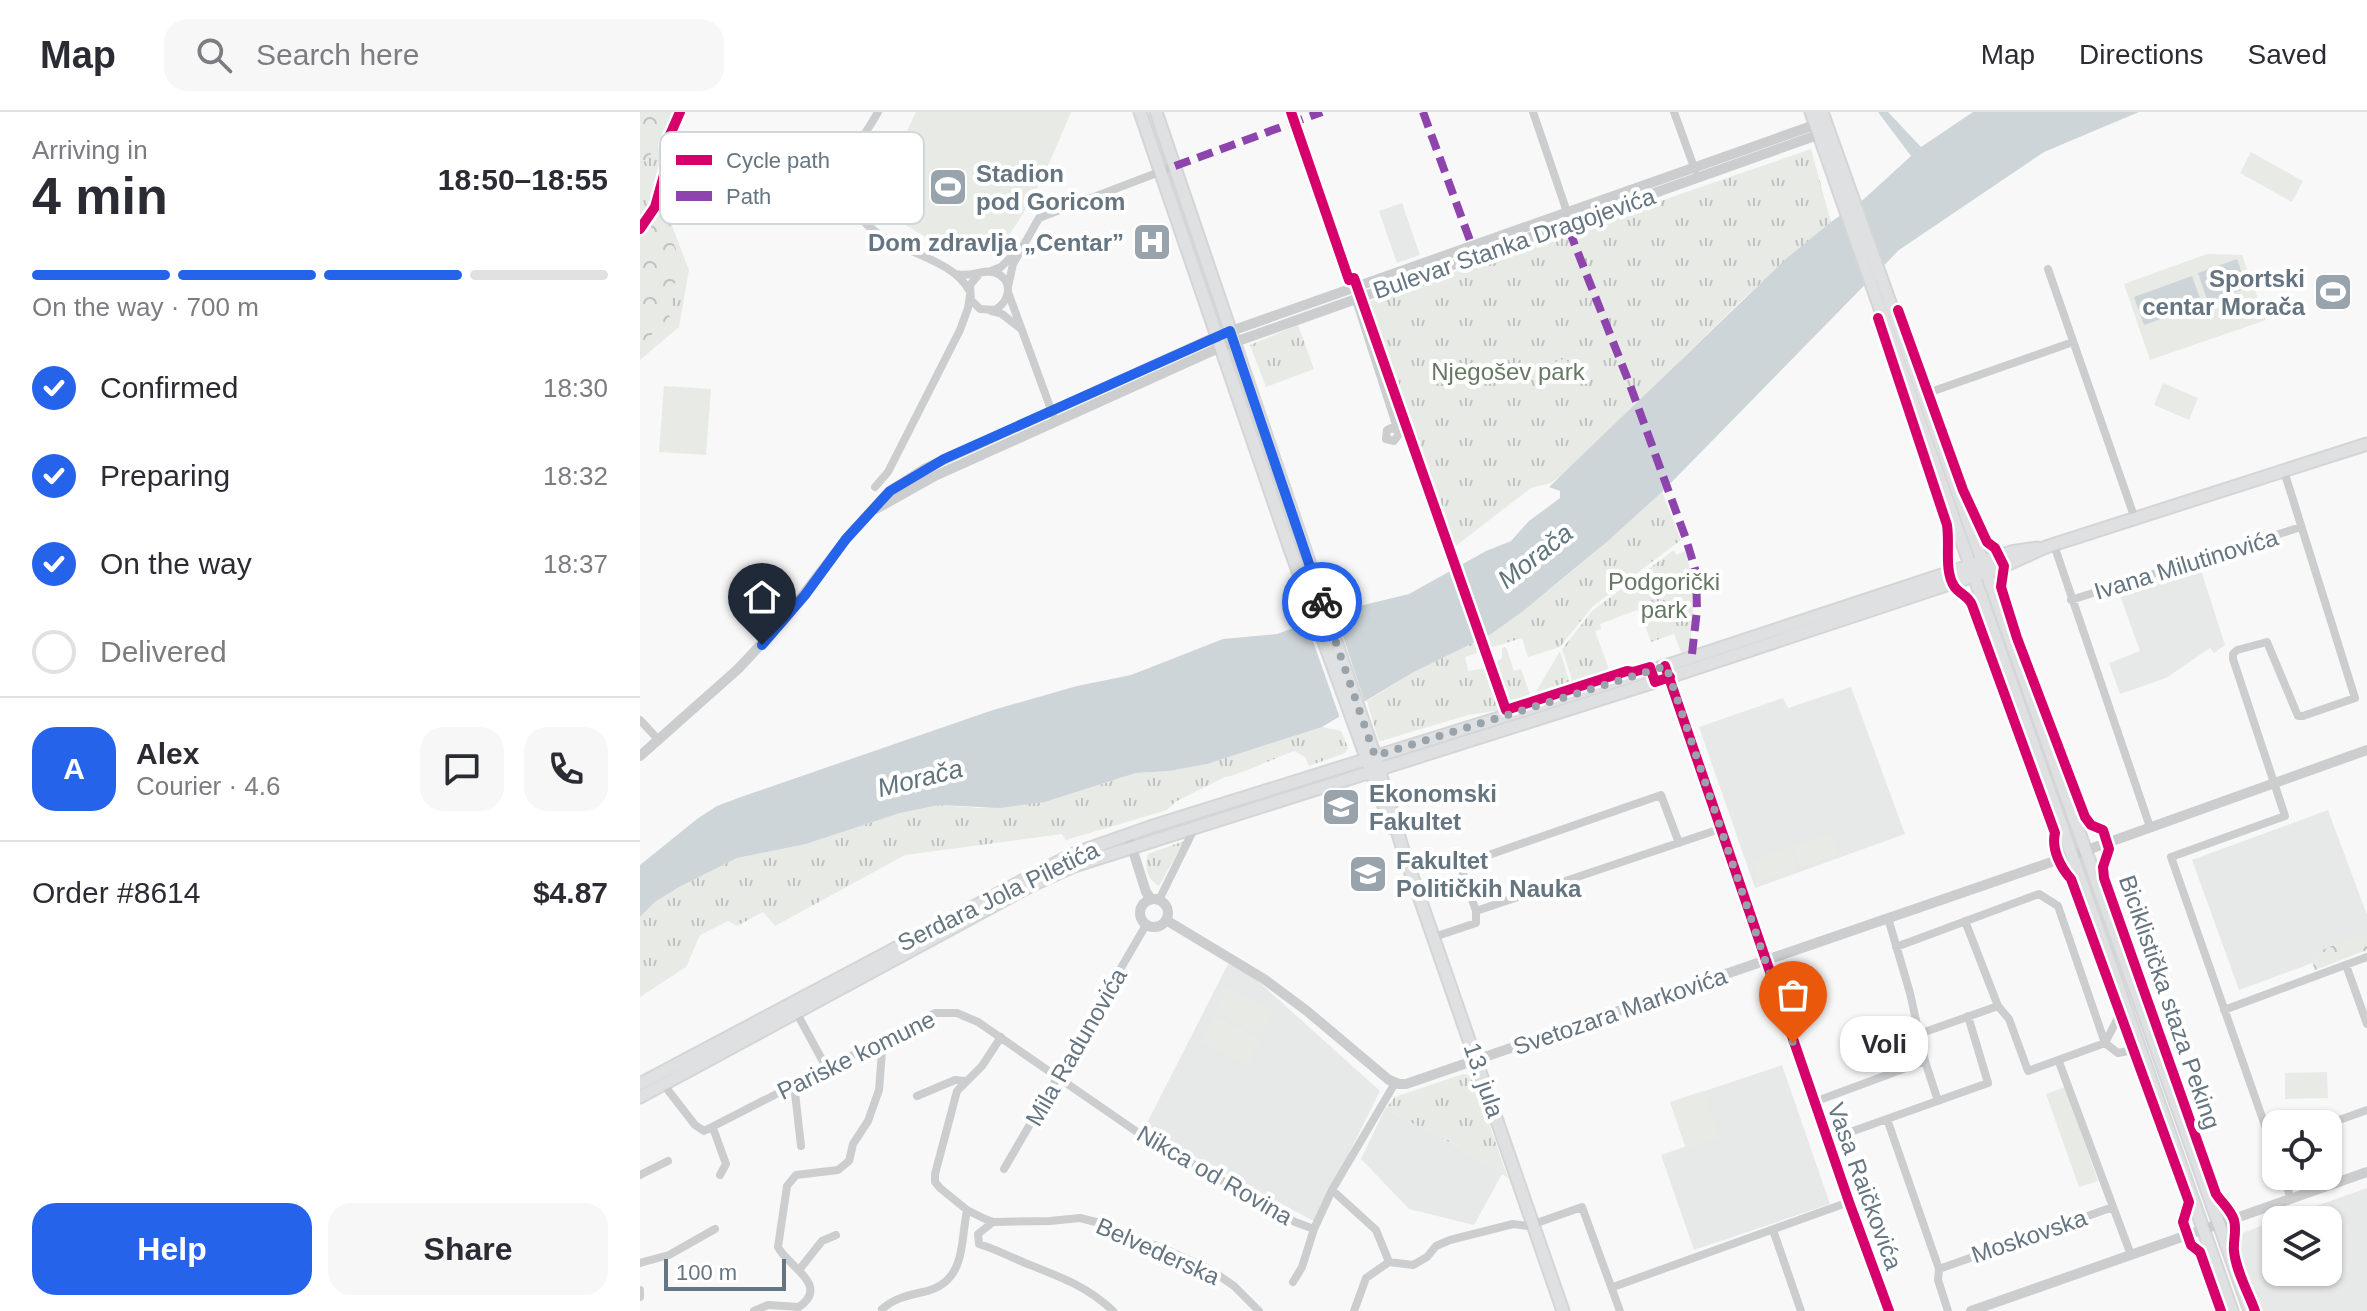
<!DOCTYPE html>
<meta charset="utf-8">
<style>
body{margin:0;font-family:Helvetica,sans-serif;background:#f7f7f7;color:#2b2b33;height:100vh;display:flex;flex-direction:column;font-size:30px;white-space:nowrap}
*{box-sizing:border-box;margin:0}
p{font-size:26px;color:#7c7c81}
.icon{flex:none;width:44px;height:44px;fill:none;stroke:currentColor;stroke-width:2;stroke-linecap:round;stroke-linejoin:round}
.map{position:relative;flex:1;overflow:hidden}
.panel{display:flex;flex-direction:column;background:#fff;width:640px}
.panel>*{flex:none}
.fabs{position:absolute;left:1622px;top:998px;display:grid;gap:16px}
.fabs a{display:grid;place-items:center;width:80px;height:80px;border-radius:16px;background:#fff;box-shadow:0 2px 6px #0004;font-size:40px}
.scale{position:absolute;left:24px;bottom:20px;width:122px;box-sizing:border-box;padding-left:8px;border:4px solid #657581;border-top:0;font-size:22px;line-height:28px;white-space:nowrap;color:#657581;-webkit-text-stroke:6px #fff;paint-order:stroke}
.pin{position:absolute;display:grid;place-items:center;width:68px;height:68px;color:#fff;margin:-82px -34px;border-radius:50% 50% 50% 0;rotate:-45deg;box-shadow:0 0 8px #0007}
.pin .icon{rotate:45deg}
.courier{position:absolute;display:grid;place-items:center;width:80px;height:80px;margin:-40px;border:6px solid #2563eb;border-radius:50%;background:#fff;color:#222;box-shadow:0 2px 10px #0007}
.bubble{position:absolute;height:56px;border-radius:24px;background:#fff;box-shadow:0 2px 6px #0004;font-size:26px;font-weight:600;line-height:56px;text-align:center}
.overview em{font-style:normal;font-weight:600}
.overview div{display:flex;flex-direction:column-reverse}
.overview{display:flex;align-items:center;justify-content:space-between;height:136px;padding:0 32px}
h1{font-size:52px;font-weight:600;line-height:60px}
.bar{display:grid;grid-template-columns:repeat(4,1fr);gap:12px 8px;align-content:center;height:96px;padding:0 32px}
.bar i{height:10px;border-radius:6px;background:#e1e1e2}
.bar .selected{background:#2563eb}
.bar p{grid-column:span 4}
.line{display:flex;align-items:center;gap:20px;padding:0 32px;border-top:2px solid #e1e1e2}
.line div{flex:1}
.round{display:grid;place-items:center;flex:none;width:84px;height:84px;border-radius:24px;background:#f7f7f7}
ol{padding:0 32px;list-style:none}
li{display:flex;align-items:center;gap:24px;height:88px}
li p{margin-inline-start:auto}
li .icon{padding:8px;border-radius:50%;background:#2563eb;color:#fff;stroke-width:4}
li:last-child{color:#7c7c81}
li i{width:44px;height:44px;border:4px solid #e1e1e2;border-radius:50%}
.action{display:flex;gap:16px;margin-top:auto;padding:16px 32px}
.action a{flex:1;height:92px;border-radius:24px;background:#2563eb;color:#fff;font-size:32px;font-weight:600;line-height:92px;text-align:center}
.action a+a{background:#f7f7f7;color:#2b2b33}
header{display:flex;align-items:center;gap:48px;box-sizing:border-box;height:112px;padding:0 40px;background:#fff;border-bottom:2px solid #e1e1e2}
header strong{font-size:38px}
nav{display:flex;gap:44px;margin-inline-start:auto;font-size:28px}
.search{width:560px;height:72px;background:#f7f7f7;display:flex;align-items:center;gap:20px;box-sizing:border-box;padding:0 28px;border-radius:24px;color:#7c7c81;font-size:30px}
main{display:flex;flex:1;min-height:0}
.map>svg:first-child{display:block}
</style>
<header>
<strong>Map</strong>
<div class="search"><svg class="icon" aria-label="search" viewBox="0 0 24 24"><circle cx="10" cy="10" r="6"/><path d="M15 15l6 6"/></svg>Search here</div>
<nav><a>Map</a><a>Directions</a><a>Saved</a></nav>
</header>
<main>
<section class="panel">
<div class="overview"><div><h1>4 min</h1><p>Arriving in</p></div><em>18:50–18:55</em></div>
<div class="bar"><i class="selected"></i><i class="selected"></i><i class="selected"></i><i></i><p>On the way · 700 m</p></div>
<ol>
<li><svg class="icon" aria-label="check" viewBox="0 0 24 24"><path d="M5 12l5 5 9-10"/></svg>Confirmed<p>18:30</p></li>
<li><svg class="icon" aria-label="check" viewBox="0 0 24 24"><path d="M5 12l5 5 9-10"/></svg>Preparing<p>18:32</p></li>
<li><svg class="icon" aria-label="check" viewBox="0 0 24 24"><path d="M5 12l5 5 9-10"/></svg>On the way<p>18:37</p></li>
<li><i></i>Delivered</li>
</ol>
<div class="line" style="height:144px"><b class="round" style="background:#2563eb;color:#fff">A</b><div><b>Alex</b><p>Courier · 4.6</p></div><a class="round"><svg class="icon" aria-label="chat" viewBox="0 0 24 24"><path d="M4 5h16v11H9l-5 4z"/></svg></a><a class="round"><svg class="icon" aria-label="phone" viewBox="0 0 24 24"><path d="M5 4h4l2 5-3 2q2 4 5 5l2-3 5 2v4C11 20 4 13 5 4z"/></svg></a></div>
<div class="line" style="height:104px"><div>Order #8614</div><b>$4.87</b></div>
<div class="action"><a>Help</a><a>Share</a></div>
</section>
<div class="map">
<svg width="1727" height="1199" viewBox="0 0 1727 1199">
<defs>
<pattern id="grass-tufts" width="24" height="20" patternUnits="userSpaceOnUse" patternTransform="scale(2)"><rect width="24" height="20" fill="#e7eae5"/><path d="M3 7l-1-3M5 7V3M7 7l1-3M15 17l-1-3M17 17v-4M19 17l1-3" fill="none" stroke="#bfc2bf"/></pattern>
<pattern id="forest-crowns" width="20" height="18" patternUnits="userSpaceOnUse" patternTransform="scale(2)"><rect width="20" height="18" fill="#e7eae5"/><path d="M2 6a3 3 0 1 1 6 0M12 15a3 3 0 1 1 6 0" fill="none" stroke="#bfc2bf"/></pattern>
</defs>
<rect width="100%" height="100%" fill="#f8f8f8"/>
<path fill="#e7e8e8" d="M762,91L780,143L757,151L739,99Z
M1559,452L1585,533L1574,541L1570,536L1526,566L1480,582L1469,551L1500,539L1478,478Z
M1211,575L1265,722L1115,776L1059,615L1143,586L1148,596Z
M1688,698L1727,803V831L1599,878L1552,748Z
M588,852L609,861L740,979L675,1110L504,1017Z
M1142,953L1190,1092L1054,1138L1021,1043L1050,1033L1035,989Z
M745,997L815,1033L862,1062L834,1113L769,1097L721,1047Z
M1727,1076V1199H1619L1597,1141L1603,1121L1636,1108V1160H1688V1108H1637Z"/>
<path fill="url(#grass-tufts)" d="M0,0H33L21,34L27,52L29,106L49,158L39,215L0,248Z
M1171,37L1191,110L1103,187L930,356L911,371L891,376L813,436L725,191Z
M658,213L674,257L626,275L610,233Z
M1022,380L1041,428L952,495L920,535L888,545L882,526L847,537L845,525C908,482 966,432 1022,380Z
M1034,438L1036,443L1045,439C1056,473 1054,505 1049,540L1042,543L1034,522L1011,530L1001,503H999L997,498L960,512L961,517L955,519L969,557H973V562L934,574L922,537L953,498Z
M834,530L837,541L825,545L828,559L845,556L861,598L828,603L741,629L738,627L727,589L772,561Z
M866,535L874,559L881,557L892,588L866,597L852,554L862,546V536Z
M920,539L931,575L895,587L894,583Z
M682,615L701,619L708,636L705,641L669,654L665,645L654,639C640,644 594,665 585,665L535,690L527,698L426,728L422,722L265,743L135,814L123,800L97,814L88,809L60,823L46,855L0,885V805L15,790L39,775L97,746L166,732L260,701L299,693L339,696L405,690L497,661L529,659L567,652Z
M544,729L519,774C507,767 504,756 508,742Z
M823,962L830,964L835,972L868,1066L815,1033L745,997L755,985Z"/>
<path fill="url(#forest-crowns)" d="M0,0L25,3L8,49L0,50Z
M21,101L42,152L34,174L29,207L0,233V128Z
M1727,823V838L1675,858L1670,844L1709,826Z"/>
<path fill="#e7eae5" d="M276,0H431C418,31 378,132 346,142C317,150 247,103 225,84L222,85L214,60L221,52L245,65Z
M1611,40L1663,69L1652,90L1600,61Z
M1567,142L1602,143L1626,208L1510,248L1484,172Z
M926,246L934,267L899,280L891,259Z
M1523,271L1558,286L1549,308L1514,293Z
M24,274L71,277L66,343L19,340Z
M1192,720L1200,742L1160,756L1152,734Z
M1151,735L1158,756L1119,770L1112,749Z
M587,876L633,900L621,924L575,900Z
M575,903L621,926L607,954L561,930Z
M1687,960L1688,986L1645,987V961Z
M1425,975L1458,1069L1439,1075L1406,982Z
M1063,979L1079,1026L1046,1037L1030,990Z"/>
<path fill="#cdd5d8" d="M1238,0H1248L1281,35L1333,0H1499L1404,40L1259,138L1022,380L968,429L883,499L851,522L772,561L682,615L567,652L529,659L496,661L405,690L360,696L299,693L260,701L166,732L97,746L39,775L15,790L0,805V753L57,707L77,694L98,686L353,598L437,574L491,563L583,527L637,522L703,498L769,482L846,439L871,429L889,409L920,386V379L909,375L1147,146L1191,110L1224,87L1271,44Z
M1597,147L1607,176L1568,190L1558,161Z
M1552,164L1562,192L1504,213L1494,185Z"/>
<path fill="#f8f8f8" d="M694,497L726,594L701,609L666,509Z"/>
<g fill="none" stroke-linecap="round" stroke-linejoin="round">
<defs>
<path id="secondary" d="M500,0L650,437L752,716
M516,0L735,644L763,738L923,1199
M1171,0L1592,1199
M1182,0L1610,1199
M0,972L433,742L510,715L1038,550L1371,440L1397,436
M0,985L390,774L434,754L1008,572L1364,454L1406,435L1727,332"/>
</defs>
<use href="#secondary" stroke="#d4d5d6" stroke-width="15"/>
<path stroke="#cbcdce" stroke-width="8" d="M238,0C229,17 209,43 205,60C204,69 206,77 209,85C230,143 305,136 329,178
M893,0L927,100
M1034,0L1055,58
M1408,157L1495,407
M351,159L361,155L375,141
M317,162C332,166 344,156 356,161C375,169 369,190 355,198L340,197L331,188L330,173L340,161
M368,175L373,152L399,106L535,54
M368,180L413,303
M715,185L759,322L754,329L746,327L747,318L751,316L757,318
M351,199L362,202L380,216
M1282,283L1433,230
M235,375L248,360L320,218L328,196L330,183
M1414,433L1510,715
M1431,488L1661,415
M1029,561L1133,872L1249,1199
M0,608L14,623
M519,788L555,715
M836,799L1080,717
M1248,806L1270,881L1285,949L1298,989
M1325,809L1358,894L1369,907L1388,959L1465,931
M794,825L836,811V799L820,753L1021,683L1039,731
M1256,835L1399,782L1418,794L1465,931L1478,941L1499,937
M1706,853L1727,912
M154,896L186,955
M1584,898L1727,845
M1279,922L1358,894
M361,925L342,954L317,979L295,1062V1070L300,1076L327,1098L345,1107L353,1110L410,1109L440,1106L456,1110L484,1124L518,1134L571,1158L594,1174L619,1199
M1465,931L1484,894
M1419,950L1491,1143
M154,972L161,1034
M24,973L55,1013L64,1019L295,901H317L338,910L500,1022L655,1110L674,1117L692,1078L755,971
M277,984L315,968L326,969
M1174,990L1285,949
M1247,1007L1299,1157
M1688,1012L1727,998
M73,1016L86,1052L80,1063
M1188,1028L1348,971L1328,904
M1636,1045L1531,745L1645,704L1593,547V542L1597,538L1627,530L1658,604H1663L1715,586L1644,359
M364,1057L506,813
M0,1063L28,1049
M1643,1064L1651,1087
M692,1078L736,1118L749,1150
M353,1110L338,1122L339,1132C355,1137 369,1144 385,1151C418,1164 447,1174 473,1199
M1133,1118L1161,1199
M749,1150L773,1153L787,1145L796,1134L810,1128L873,1112L888,1114L942,1095L980,1199
M0,1151L29,1143L75,1117
M159,1158L182,1129L196,1123
M653,1170L662,1155L674,1117
M973,1175L1209,1090
M0,1178V1185
M242,1197C255,1186 266,1184 283,1180C326,1171 320,1133 327,1098
M114,1199L128,1193L159,1195C191,1173 147,1154 138,1135L147,1074L156,1063L198,1058L209,1049L213,1032L228,1009L239,978L243,927
M714,1199L726,1166L749,1150
M1308,1199L1298,1168L1299,1157L1473,1095"/>
<path stroke="#cbcdce" stroke-width="10" d="M236,397L295,364L581,235L1186,20
M0,644L98,557L143,509L206,427L240,389L250,379L286,356L577,224L1183,10
M488,723L506,780L511,787
M500 801a14 14 0 1 1 28 0a14 14 0 1 1-28 0Z
M526,808L624,867L667,899L749,968L759,972H766L1464,732L1727,638
M1331,1199L1727,1060"/>
<use href="#secondary" stroke="#dfe0e1" stroke-width="11"/>
<path stroke="#8e44ad" stroke-width="8" stroke-dasharray="16 8" stroke-linecap="butt" d="M783,0L832,134
M535,54L682,0
M929,118L990,273L1046,427L1056,460L1057,498L1052,542"/>
<defs>
<path id="cycleway" d="M651,0L709,168L714,166L866,598L987,559L993,560L1010,555L1015,570L1030,565
M0,117L15,95L27,52L26,32L40,0
M1258,198L1323,378L1347,430L1355,436L1364,454L1361,475L1377,526L1445,705L1451,713L1463,718L1469,737L1463,755L1464,766L1576,1082C1582,1091 1590,1097 1594,1108C1597,1119 1593,1128 1594,1139C1596,1159 1608,1180 1615,1199
M1238,206L1307,413C1310,433 1304,458 1314,474C1319,482 1328,483 1332,493L1415,721C1411,737 1421,756 1431,767L1549,1090L1543,1110L1551,1133L1560,1140L1581,1199
M1025,554L1209,1090L1249,1199"/>
</defs>
<use href="#cycleway" stroke="#fff" stroke-width="15"/>
<use href="#cycleway" stroke="#d6006c" stroke-width="10"/>
</g>
<g fill="none" stroke-linecap="round" stroke-linejoin="round">
<path stroke="#98a3ab" stroke-width="8" stroke-dasharray="0 14.4" d="M682,490L735,644L1026,554L1153,931"/>
<path stroke="#2563eb" stroke-width="10" d="M122,533L165,483L206,427L250,379L304,347L590,219L682,490"/>
</g>
<defs>
<symbol id="stadium-square" viewBox="-11 -11 22 22"><rect x="-9" y="-9" width="18" height="18" rx="4" fill="#98a3ab" stroke="#fff"/><path d="M0-5a6.5 5 0 1 0 0 10a6.5 5 0 1 0 0-10ZM-3.5-1.8h7v3.6h-7Z" fill="#fff"/></symbol>
<symbol id="hospital-square" viewBox="-11 -11 22 22"><rect x="-9" y="-9" width="18" height="18" rx="4" fill="#98a3ab" stroke="#fff"/><path d="M-5-5h3v3.5h4V-5h3V5h-3V1.5h-4V5h-3Z" fill="#fff"/></symbol>
<symbol id="university-square" viewBox="-11 -11 22 22"><rect x="-9" y="-9" width="18" height="18" rx="4" fill="#98a3ab" stroke="#fff"/><path d="M0-5L7-2L0 1L-7-2ZM-4 1L0 2.5L4 1V4Q0 6-4 4Z" fill="#fff"/></symbol>
</defs>
<g fill-rule="evenodd">
<use href="#stadium-square" x="286" y="53" width="44" height="44"/>
<use href="#hospital-square" x="490" y="108" width="44" height="44"/>
<use href="#stadium-square" x="1671" y="158" width="44" height="44"/>
<use href="#university-square" x="679" y="673" width="44" height="44"/>
<use href="#university-square" x="706" y="740" width="44" height="44"/>
</g>
<g text-anchor="middle" dominant-baseline="central" stroke-width="8" stroke-linejoin="round" paint-order="stroke">
<g font-size="24" font-weight="bold" fill="#657581" stroke="#fff" text-anchor="start">
<text x="336" y="61">Stadion<tspan x="336" dy="28">pod Goricom</tspan></text>
<text x="484" y="130" text-anchor="end">Dom zdravlja „Centar”</text>
<text x="1665" y="166" text-anchor="end">Sportski<tspan x="1665" dy="28">centar Morača</tspan></text>
<text x="729" y="681">Ekonomski<tspan x="729" dy="28">Fakultet</tspan></text>
<text x="756" y="748">Fakultet<tspan x="756" dy="28">Političkih Nauka</tspan></text>
</g>
<g font-size="24" fill="#657581" stroke="#fff">
<text transform="translate(874 131) rotate(-19)">Bulevar Stanka Dragojevića</text>
<text transform="translate(1546 452) rotate(-17)">Ivana Milutinovića</text>
<text transform="translate(358 784) rotate(-26)">Serdara Jola Piletića</text>
<text transform="translate(1530 890) rotate(71)">Biciklistička staza Peking</text>
<text transform="translate(980 899) rotate(-19)">Svetozara Markovića</text>
<text transform="translate(436 935) rotate(-60)">Mila Radunovića</text>
<text transform="translate(216 943) rotate(-26)">Pariske komune</text>
<text transform="translate(844 968) rotate(71)">13. jula</text>
<text transform="translate(575 1063) rotate(30)">Nikca od Rovina</text>
<text transform="translate(1225 1074) rotate(70)">Vasa Raičkovića</text>
<text transform="translate(1389 1124) rotate(-19)">Moskovska</text>
<text transform="translate(518 1139) rotate(24)">Belvederska</text>
</g>
<g font-size="24" fill="#677964" stroke="#fff">
<text x="868" y="259">Njegošev park</text>
<text x="1024" y="469">Podgorički<tspan x="1024" dy="28">park</tspan></text>
</g>
<g font-size="26" font-style="italic" fill="#60747b" stroke="#fff">
<text transform="translate(895 444) rotate(-38)">Morača</text>
<text transform="translate(280 666) rotate(-14)">Morača</text>
</g>
</g>
<rect x="20" y="20" width="264" height="92" rx="12" fill="#fff" stroke="#d1d6d9" stroke-width="2"/>
<rect x="36" y="43" width="36" height="10" fill="#d6006c"/>
<rect x="36" y="79" width="36" height="10" fill="#8e44ad"/>
<g font-size="22" fill="#657581">
<text x="86" y="56">Cycle path</text>
<text x="86" y="92">Path</text>
</g>
</svg>
<div class="fabs">
<a><svg class="icon" aria-label="locate" viewBox="0 0 24 24"><circle cx="12" cy="12" r="6"/><path d="M12 2v4M12 18v4M2 12h4M18 12h4"/></svg></a>
<a><svg class="icon" aria-label="layers" viewBox="0 0 24 24"><path d="M12 4l9 5-9 5-9-5zM3 14l9 5 9-5"/></svg></a>
</div>
<div class="scale">100 m</div>
<div class="pin" style="left:1153px;top:931px;background:#ea580c"><svg class="icon" aria-label="bag" viewBox="0 0 24 24"><path d="M5 8h14l-1 12H6zM9 8a3 3 0 0 1 6 0"/></svg></div>
<div class="pin" style="left:122px;top:533px;background:#1f2937"><svg class="icon" aria-label="home" viewBox="0 0 24 24"><path d="M3 11l9-7 9 7M6 9v11h12V9"/></svg></div>
<div class="courier" style="left:682px;top:490px"><svg class="icon" aria-label="bike" viewBox="0 0 24 24"><circle cx="6" cy="16" r="4"/><circle cx="18" cy="16" r="4"/><path d="M6 16l4-8h5l3 8M10 8l3 8H6M13 5h3"/></svg></div>
<div class="bubble" style="left:1200px;top:904px;width:88px">Voli</div>
</div>
</main>
